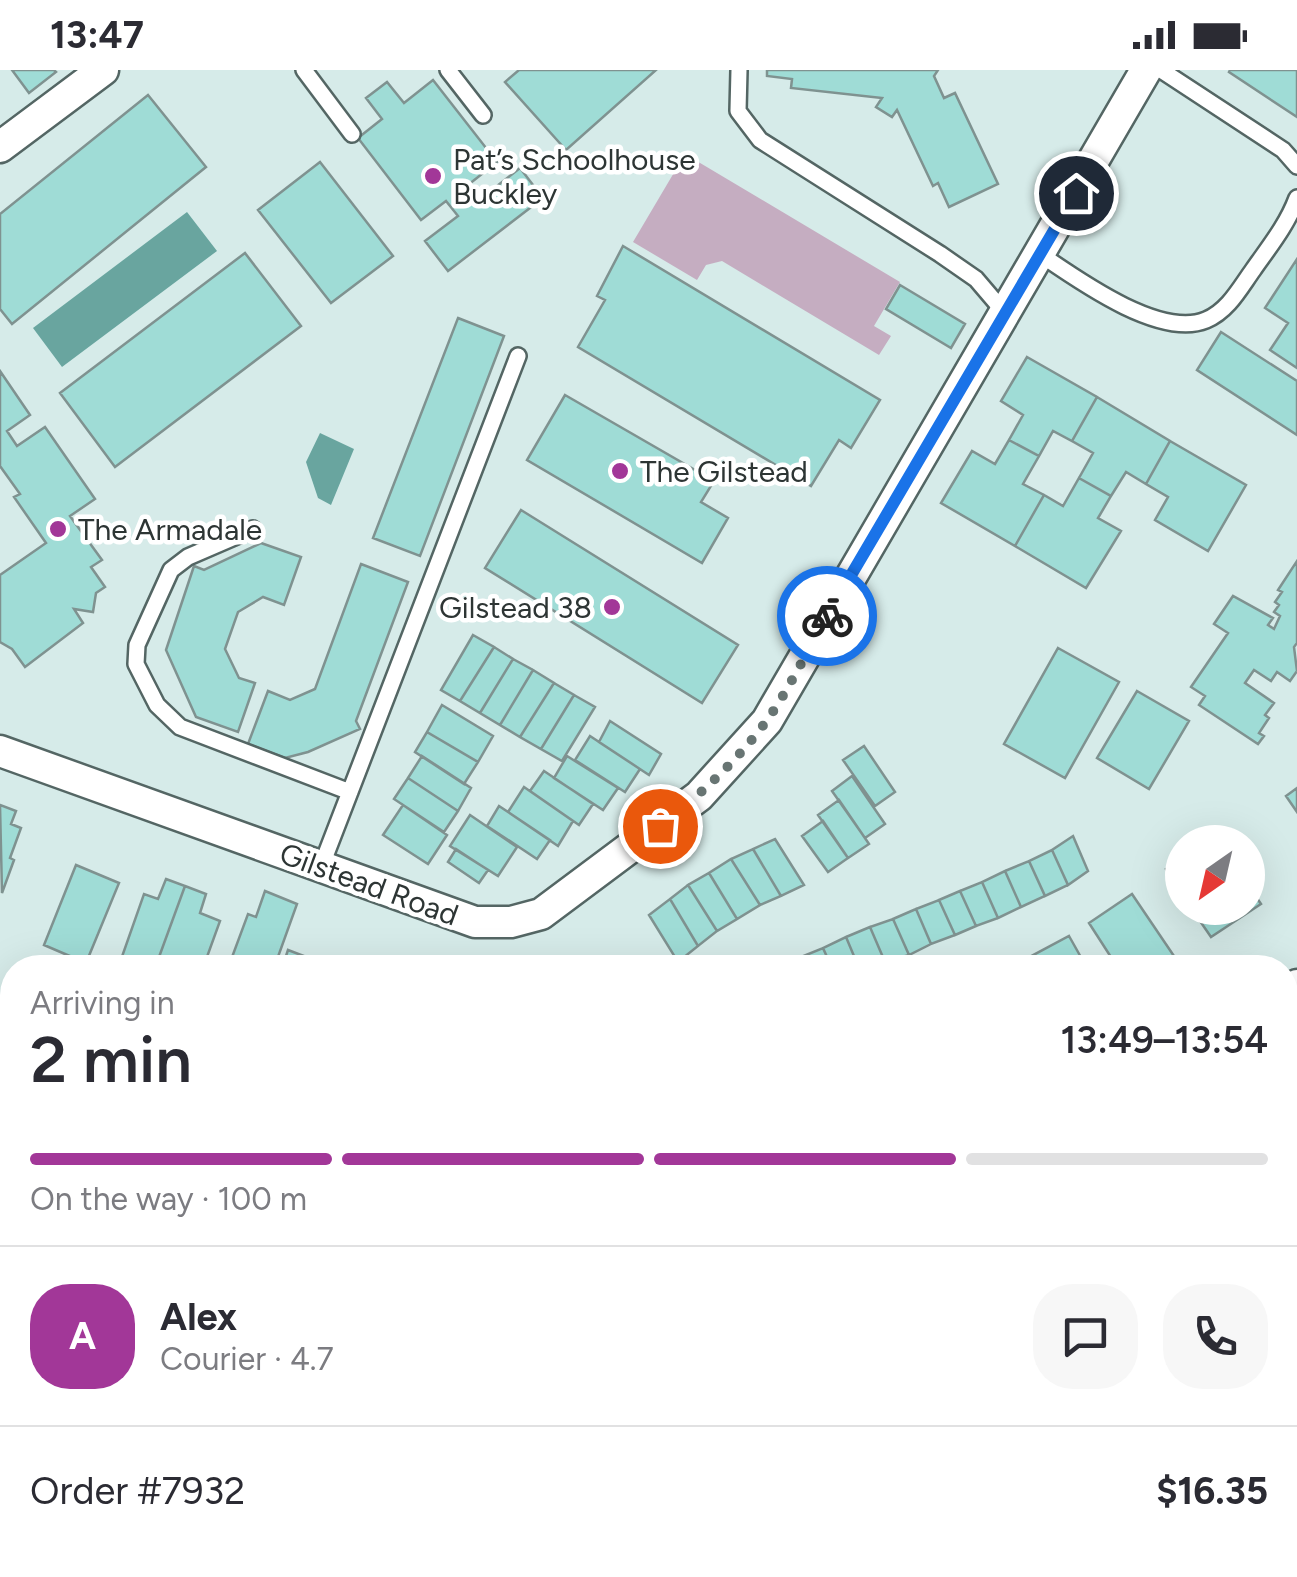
<!DOCTYPE html>
<meta charset="utf-8">
<style>
body{margin:0;font-family:Figtree,sans-serif;background:#f7f7f7;color:#2b2b33;height:100vh;display:flex;flex-direction:column;font-size:38px;white-space:nowrap}
*{box-sizing:border-box;margin:0}
p{font-size:32px;color:#7c7c81}
.icon{flex:none;width:55px;height:55px;fill:none;stroke:currentColor;stroke-width:2;stroke-linecap:round;stroke-linejoin:round}
.map{position:relative;flex:1;overflow:hidden}
.details{position:absolute;left:0px;top:885px;width:1298px;height:622px;display:flex;flex-direction:column;background:#fff;border-radius:40px 40px 0 0;box-shadow:0 10px 40px #0002}
.details>*{flex:none}
.needle{width:65px;rotate:214deg}
.controls{position:absolute;left:1165px;top:755px;display:grid;gap:20px}
.controls a{display:grid;place-items:center;width:100px;height:100px;border-radius:50%;background:#fff;box-shadow:0 10px 40px #0002;font-size:50px}
.pin{position:absolute;display:grid;place-items:center;width:85px;height:85px;color:#fff;margin:-42px;border:5px solid #fff;border-radius:50%;box-shadow:0 2px 10px #0007}
.courier{position:absolute;display:grid;place-items:center;width:100px;height:100px;margin:-50px;border:8px solid #1a73e8;border-radius:50%;background:#fff;color:#222;box-shadow:0 2px 12px #0007}
.summary em{font-style:normal;font-weight:600}
.summary div{display:flex;flex-direction:column-reverse}
.summary{display:flex;align-items:center;justify-content:space-between;height:170px;padding:0 30px}
h1{font-size:65px;font-weight:600;line-height:75px}
.bar{display:grid;grid-template-columns:repeat(4,1fr);gap:15px 10px;align-content:center;height:120px;padding:0 30px}
.bar i{height:12px;border-radius:8px;background:#e1e1e2}
.bar .current{background:#a23798}
.bar p{grid-column:span 4}
.line{display:flex;align-items:center;gap:25px;padding:0 30px;border-top:2px solid #e1e1e2}
.line div{flex:1}
.round{display:grid;place-items:center;flex:none;width:105px;height:105px;border-radius:40px;background:#f7f7f7}
.status{display:flex;justify-content:space-between;align-items:center;height:70px;padding:0 50px;background:#fff;direction:ltr}
.status svg{height:28px;fill:currentColor}
.map>svg:first-child{display:block}
</style>
<div class="status"><b>13:47</b><svg viewBox="0 0 49 12"><path d="M0 12V9h3v3zM5 12V6h3v6zM10 12V3h3v9zM15 12V0h3v12zM26 1h20v11H26zM47 4h2v5h-2z"/></svg></div>
<div class="map">
<svg width="1297" height="1507" viewBox="0 0 1297 1507">
<rect width="100%" height="100%" fill="#d6ebe9"/>
<path fill="#c5adc1" d="M685,84L900,212L874,256L891,266L879,285L722,191L706,195L697,210L633,172Z"/>
<path fill="#69a59f" d="M187,142L217,181L62,297L33,258Z
M320,363L354,379L331,435L318,428L306,392Z"/>
<path fill="#9fdcd6" stroke="#7f9290" stroke-width="2.5" d="M12,0H54L56,2L29,23Z
M519,0H656L566,80L505,12Z
M767,0H938L934,6L944,28L955,23L998,114L949,137L938,113L933,116L897,40L892,47L876,37L882,28L791,18L792,9L767,6Z
M1230,0H1297V47L1229,2Z
M433,10L497,92L468,115L479,130L520,98L543,128L448,201L425,171L458,146L446,131L421,150L358,68L382,49L366,28L387,12L404,33Z
M148,25L206,97L12,254L0,239V144Z
M320,92L393,186L331,233L258,140Z
M623,176L880,330L851,378L839,370L811,416L578,277L605,230L597,226Z
M245,183L301,256L115,397L60,323Z
M1297,189V298L1270,280L1288,253L1265,238Z
M900,215L965,254L951,278L886,239Z
M458,248L504,266L420,486L373,468Z
M1221,262L1297,311V365L1197,300Z
M1027,287L1097,327L1072,371L1053,361L1039,386L1009,370L1023,345L1001,331Z
M0,301L30,345L7,361L17,376L45,357L95,429L70,446L102,490L91,497L105,517L96,523L93,542L74,539L83,553L25,597L12,579L0,572V505L46,473L14,427L20,424L0,396Z
M565,325L714,411L701,432L728,448L702,493L527,390Z
M1097,327L1170,371L1146,414L1126,402L1111,426L1079,408L1093,383L1072,371Z
M1009,370L1039,386L1023,414L1044,425L1015,476L941,433L972,381L995,394Z
M1170,371L1246,415L1208,481L1155,450L1168,427L1146,414Z
M1079,408L1111,426L1098,448L1121,461L1086,518L1015,476L1044,425L1063,436Z
M521,440L738,575L702,633L485,498Z
M261,473L301,487L284,535L263,527L238,542L225,579L239,608L255,613L238,662L196,647L166,580L194,496L204,500Z
M1297,491V573L1294,577L1297,601L1290,611L1277,602L1271,611L1254,600L1245,613L1274,633L1265,645L1269,648L1259,663L1264,666L1258,674L1199,635L1205,626L1191,617L1228,563L1214,554L1233,526L1273,548L1268,555L1274,559L1280,546L1274,542L1279,535L1275,532L1282,522L1278,520Z
M361,494L408,512L356,651L360,659L308,682L285,688L248,674L268,621L290,630L315,619Z
M473,565L494,577L460,631L441,620Z
M494,577L513,589L480,643L460,631Z
M1058,578L1119,612L1065,708L1004,674Z
M513,589L533,600L500,655L480,643Z
M533,600L554,613L520,667L500,655Z
M554,613L574,625L541,679L520,667Z
M1137,621L1189,651L1149,719L1097,688Z
M574,625L595,637L562,691L541,679Z
M442,635L493,666L478,692L427,662Z
M610,651L661,684L649,705L599,672Z
M427,662L478,692L464,714L415,682Z
M590,666L640,699L625,722L575,690Z
M864,676L895,722L875,736L843,690Z
M422,686L471,718L458,741L408,708Z
M567,686L618,718L603,740L554,708Z
M544,701L593,734L579,755L530,721Z
M852,706L885,754L865,768L832,721Z
M408,708L458,741L444,762L394,729Z
M524,717L573,751L558,776L508,742Z
M1297,718V742L1286,726Z
M839,730L869,774L848,788L818,745Z
M0,735L16,741L11,754L21,758L10,788L14,790L2,823Z
M403,735L447,765L428,794L383,765Z
M499,736L550,770L537,789L487,756Z
M470,745L517,777L498,806L450,776Z
M823,751L848,788L828,802L802,766Z
M1073,766L1088,801L1068,815L1052,780Z
M775,769L804,815L781,826L753,779Z
M456,779L488,800L479,813L448,792Z
M753,779L781,826L760,835L731,789Z
M1052,780L1068,815L1045,826L1029,791Z
M1182,788V824L1166,799Z
M731,789L760,835L737,849L709,803Z
M1029,791L1045,826L1021,837L1005,801Z
M76,795L119,813L86,893L44,875Z
M1005,801L1021,837L998,848L982,812Z
M709,803L737,849L717,861L688,815Z
M166,809L185,816L155,898H118L144,824L158,829Z
M982,812L998,848L976,856L960,821Z
M688,815L717,861L698,876L670,829Z
M1248,815L1261,834L1211,867L1191,838H1248Z
M185,816L206,824L200,843L220,851L203,898H155Z
M265,821L297,834L274,898H228L248,844L256,847Z
M960,821L976,856L955,865L939,830Z
M1132,824L1178,892L1170,898H1118L1089,853Z
M670,829L698,876L678,892L649,845Z
M939,830L955,865L931,874L916,839Z
M916,839L931,874L909,885L893,849Z
M893,849L909,885L885,892L870,857Z
M870,857L885,892L873,898H859L846,867Z
M1069,866L1087,898H1009Z
M846,867L859,898H832L823,878Z
M823,878L832,898H805L801,887Z
M288,880L325,894L324,898H282Z
M801,887L805,898H777Z
M341,889L368,898H338Z
M639,889L642,898H613Z
M12,956V1007L0,1002V988Z
M1285,1028L1297,1045V1141L1285,1123Z
M0,1132L12,1137L11,1230L0,1226Z
M1293,1206L1297,1214V1265L1285,1243V1231L1289,1229L1285,1210Z
M1285,1289L1297,1308V1341L1290,1345L1285,1336Z
M165,1495H207L226,1507H157Z
M442,1495H451L460,1501L464,1495H497L515,1507H434Z
M542,1495H645L654,1501L650,1507H534Z
M792,1495H839L849,1502L846,1507H784Z
M895,1495H1016L998,1507H921L917,1502L903,1507Z
M1016,1495H1056L1045,1502L1048,1507H998Z"/>
<g fill="none" stroke-linecap="round" stroke-linejoin="round">
<defs>
<path id="service" d="M304,0L352,64
M448,0L483,45
M739,0L738,41L760,70L940,184L976,209L1005,243
M1161,0L1283,80L1297,96
M1040,184C1078,210 1160,269 1206,250C1228,241 1240,218 1253,200C1269,177 1287,155 1297,128
M253,459L188,487L171,500L137,575L136,594L157,635L180,657L350,722
M321,797L518,286"/>
<path id="minor" d="M0,77L103,0
M0,681L475,852H511L541,844L699,726L767,651L1146,0
M1285,922L1297,915
M0,1055L12,1060
M0,1477L12,1487
M23,1495L39,1507
M1122,1495L1130,1507"/>
<path id="tertiary" d="M1285,1460L1297,1453
M1227,1507L1241,1495"/>
</defs>
<use href="#service" stroke="#546664" stroke-width="20"/>
<use href="#minor" stroke="#546664" stroke-width="35"/>
<use href="#tertiary" stroke="#546664" stroke-width="42"/>
<use href="#service" stroke="#fff" stroke-width="15"/>
<use href="#minor" stroke="#fff" stroke-width="30"/>
<use href="#tertiary" stroke="#fff" stroke-width="38"/>
</g>
<g fill="none" stroke-linecap="round" stroke-linejoin="round">
<path stroke="#687573" stroke-width="10" stroke-dasharray="0 18" d="M660,756C699,726 735,693 765,653C789,620 807,581 827,546"/>
<path stroke="#1a73e8" stroke-width="12" d="M827,546L1076,123"/>
</g>
<g fill="#a23798" stroke="#fff" stroke-width="4">
<circle cx="433" cy="106" r="10"/>
<circle cx="620" cy="401" r="10"/>
<circle cx="58" cy="459" r="10"/>
<circle cx="612" cy="537" r="10"/>
</g>
<g text-anchor="middle" dominant-baseline="central" stroke-width="9" stroke-linejoin="round" paint-order="stroke">
<g font-size="30" fill="#2d3534" stroke="#fff" text-anchor="start">
<text x="453" y="89">Pat’s Schoolhouse<tspan x="453" dy="34">Buckley</tspan></text>
<text x="640" y="401">The Gilstead</text>
<text x="78" y="459">The Armadale</text>
<text x="592" y="537" text-anchor="end">Gilstead 38</text>
</g>
<g font-size="30" fill="#2d3534" stroke="#fff">
<text transform="translate(369 814) rotate(20)">Gilstead Road</text>
</g>
</g>
</svg>
<div class="controls">
<a><svg class="needle" viewBox="-14 -14 28 28"><path d="M0-13l5 13h-10z" fill="#e53935"/><path d="M0 13l5-13h-10z" fill="#7c7c81"/></svg></a>
</div>
<div class="pin" style="left:660px;top:756px;background:#ea580c"><svg class="icon" aria-label="bag" viewBox="0 0 24 24"><path d="M5 8h14l-1 12H6zM9 8a3 3 0 0 1 6 0"/></svg></div>
<div class="pin" style="left:1076px;top:123px;background:#1f2937"><svg class="icon" aria-label="home" viewBox="0 0 24 24"><path d="M3 11l9-7 9 7M6 9v11h12V9"/></svg></div>
<div class="courier" style="left:827px;top:546px"><svg class="icon" aria-label="bike" viewBox="0 0 24 24"><circle cx="6" cy="16" r="4"/><circle cx="18" cy="16" r="4"/><path d="M6 16l4-8h5l3 8M10 8l3 8H6M13 5h3"/></svg></div>
<section class="details">
<div class="summary"><div><h1>2 min</h1><p>Arriving in</p></div><em>13:49–13:54</em></div>
<div class="bar"><i class="current"></i><i class="current"></i><i class="current"></i><i></i><p>On the way · 100 m</p></div>
<div class="line" style="height:180px"><b class="round" style="background:#a23798;color:#fff">A</b><div><b>Alex</b><p>Courier · 4.7</p></div><a class="round"><svg class="icon" aria-label="chat" viewBox="0 0 24 24"><path d="M4 5h16v11H9l-5 4z"/></svg></a><a class="round"><svg class="icon" aria-label="phone" viewBox="0 0 24 24"><path d="M5 4h4l2 5-3 2q2 4 5 5l2-3 5 2v4C11 20 4 13 5 4z"/></svg></a></div>
<div class="line" style="height:130px"><div>Order #7932</div><b>$16.35</b></div>
</section>
</div>
